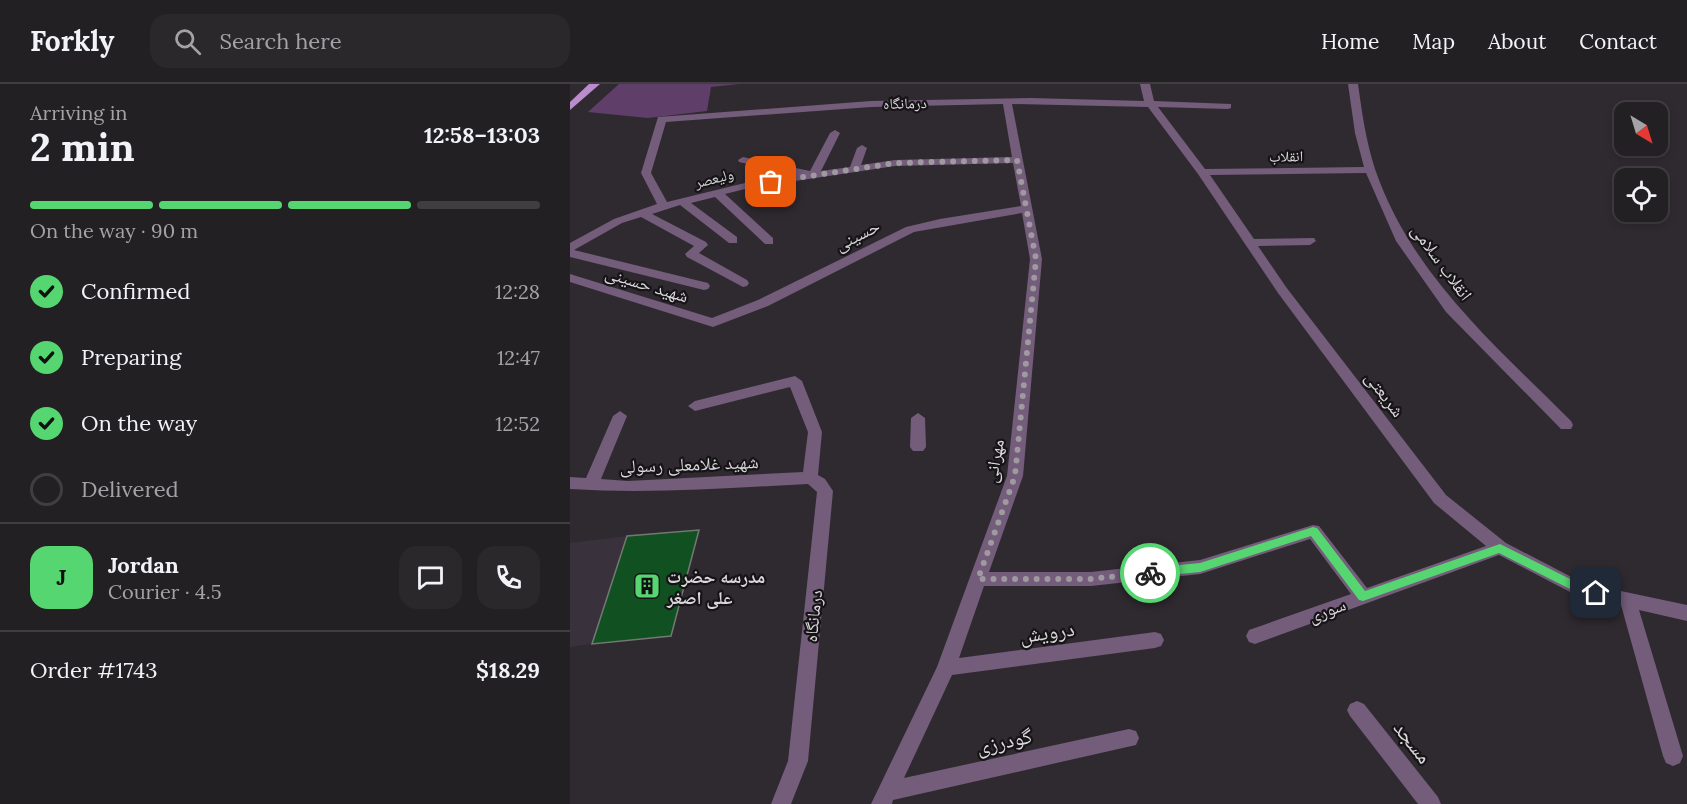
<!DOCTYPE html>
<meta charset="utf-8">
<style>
body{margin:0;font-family:Lora,"Noto Naskh Arabic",serif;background:#2b282c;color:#f1f3f6;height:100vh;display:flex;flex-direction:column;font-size:22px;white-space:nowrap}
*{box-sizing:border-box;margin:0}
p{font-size:20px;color:#a3a3a6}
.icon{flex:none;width:33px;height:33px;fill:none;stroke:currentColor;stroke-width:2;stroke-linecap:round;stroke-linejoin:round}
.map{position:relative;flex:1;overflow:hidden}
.side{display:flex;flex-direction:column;background:#232024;width:570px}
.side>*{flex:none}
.needle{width:39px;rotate:142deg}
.tools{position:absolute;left:1044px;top:18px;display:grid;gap:12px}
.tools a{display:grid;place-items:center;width:54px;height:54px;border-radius:12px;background:#232024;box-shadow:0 3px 9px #0003,0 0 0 2px #403e41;font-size:30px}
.pin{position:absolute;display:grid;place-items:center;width:51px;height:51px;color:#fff;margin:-26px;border-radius:12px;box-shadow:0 3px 9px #0006}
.courier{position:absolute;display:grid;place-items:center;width:60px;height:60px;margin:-30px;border:4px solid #56d671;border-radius:50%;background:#fff;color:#222;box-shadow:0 2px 8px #0007}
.headline em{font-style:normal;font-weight:700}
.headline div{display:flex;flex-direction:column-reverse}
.headline{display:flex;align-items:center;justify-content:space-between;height:102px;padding:0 30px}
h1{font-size:39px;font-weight:700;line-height:45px}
.bar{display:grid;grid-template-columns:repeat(4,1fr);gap:9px 6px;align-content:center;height:72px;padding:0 30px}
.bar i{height:8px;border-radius:4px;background:#403e41}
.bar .selected{background:#56d671}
.bar p{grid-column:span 4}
.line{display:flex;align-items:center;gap:15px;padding:0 30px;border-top:2px solid #403e41}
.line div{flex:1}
.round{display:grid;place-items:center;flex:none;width:63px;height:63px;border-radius:18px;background:#2b282c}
ol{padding:0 30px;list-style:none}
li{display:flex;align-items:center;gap:18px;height:66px}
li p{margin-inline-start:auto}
li .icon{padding:6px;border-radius:50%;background:#56d671;color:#111;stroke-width:4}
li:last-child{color:#a3a3a6}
li i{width:33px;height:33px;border:3px solid #403e41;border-radius:50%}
header{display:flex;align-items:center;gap:36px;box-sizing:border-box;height:84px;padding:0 30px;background:#232024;border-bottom:2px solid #403e41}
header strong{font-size:28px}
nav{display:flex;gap:33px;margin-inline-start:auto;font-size:21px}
.search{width:420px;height:54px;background:#2b282c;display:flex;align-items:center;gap:15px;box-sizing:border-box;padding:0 21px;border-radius:18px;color:#a3a3a6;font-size:22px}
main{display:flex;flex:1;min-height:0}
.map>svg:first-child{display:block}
</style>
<header>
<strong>Forkly</strong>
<div class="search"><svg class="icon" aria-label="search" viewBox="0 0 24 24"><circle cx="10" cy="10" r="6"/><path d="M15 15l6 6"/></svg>Search here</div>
<nav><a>Home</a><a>Map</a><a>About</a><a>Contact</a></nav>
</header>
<main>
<section class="side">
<div class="headline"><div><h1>2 min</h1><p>Arriving in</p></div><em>12:58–13:03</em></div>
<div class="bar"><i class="selected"></i><i class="selected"></i><i class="selected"></i><i></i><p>On the way · 90 m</p></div>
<ol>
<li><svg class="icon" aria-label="check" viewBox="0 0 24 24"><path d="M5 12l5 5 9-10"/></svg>Confirmed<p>12:28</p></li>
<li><svg class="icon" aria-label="check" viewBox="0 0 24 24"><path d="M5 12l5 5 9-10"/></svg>Preparing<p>12:47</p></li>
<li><svg class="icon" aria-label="check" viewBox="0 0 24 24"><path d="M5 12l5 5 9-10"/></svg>On the way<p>12:52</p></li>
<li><i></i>Delivered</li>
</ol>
<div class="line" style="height:108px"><b class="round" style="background:#56d671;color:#111">J</b><div><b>Jordan</b><p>Courier · 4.5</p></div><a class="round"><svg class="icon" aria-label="chat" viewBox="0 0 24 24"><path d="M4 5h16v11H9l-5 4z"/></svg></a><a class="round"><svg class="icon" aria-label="phone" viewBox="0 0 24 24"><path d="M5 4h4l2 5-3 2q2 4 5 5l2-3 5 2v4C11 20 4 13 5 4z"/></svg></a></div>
<div class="line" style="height:78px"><div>Order #1743</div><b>$18.29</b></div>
</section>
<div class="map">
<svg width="1117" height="720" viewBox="0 0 1117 720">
<rect width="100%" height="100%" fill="#2f2a30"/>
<path fill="#39313c" d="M57,452L22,560L0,563V459Z"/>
<path fill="#5f3e69" d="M49,0H169L141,3L137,27L78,34L18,28Z"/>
<path fill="#105021" stroke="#727973" stroke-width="1.5" d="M129,446L101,552L22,560L57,452Z"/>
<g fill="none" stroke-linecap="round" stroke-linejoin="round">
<path fill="#745c7b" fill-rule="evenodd" d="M570,0H580L584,17L661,20V24L658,25L588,23L635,85L794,83L785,49L778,0H788C792,29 796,57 805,85C841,190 925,261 1001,337L1003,341L1001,345H991L876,228L826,157L796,89L640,91L684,155L744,154L746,157L740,161L688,162L716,203L876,411L936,459L1013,499L1117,521V537L1069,526L1113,672L1110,679L1103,682L1096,679L1093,672L1051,521L1004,510L929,471L685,560L679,558L676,552L679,546L781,510L740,455L630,490L521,502H414L389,574L585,548L591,550L594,556L591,562L585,564L382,591L334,694L559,645L566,647L569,654L566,661L323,716L322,720H301L367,583L437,392L460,175L452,129L344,148L198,222L143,243L0,198V190L142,234L188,216L336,143L370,135L451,122L443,79L325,82L179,104L155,110L203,154V160H195L145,113L121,119L167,153V159H159L110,121L82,130L136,158L138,161L129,169L177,196L179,199L177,202L173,203L117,173L115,170L124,162L71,133L52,139L4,166L138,199L140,202L138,205L134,206L0,173V159L44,135L87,120L71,89L88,33L301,17L461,14L574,17ZM433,20L442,73L325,76L291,81L297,64L292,61L287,64L280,83L251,87L270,49L265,46L260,49L240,87L173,73L168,76L169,78L226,91L179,98L97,118L81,89L96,38L301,23ZM442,20L578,23L628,90L708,209L864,419L916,462L797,504L749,442L743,441L630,476L521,488H419L453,392L472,175Z
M225,292L232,297L252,348L248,391L255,395L263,407L238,677L221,720H201L218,677L247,408L238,400C158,404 79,410 0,405V393L16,394L43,332L50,327L57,332L31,395L58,397L233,388L238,348L220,303L125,327L118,322L125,317Z
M348,329L355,334L356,363L353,367H343L340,363L341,334Z
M787,617L794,620L868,713L871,720H848L780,632L777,626L780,620Z"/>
<path fill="#bc8bcb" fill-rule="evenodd" d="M19,0H30L0,26V18Z"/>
</g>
<path fill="#56d671" d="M743,443L747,444L795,507L930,460L1012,501L1030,506L1032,509L1026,514L1006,508L929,469L793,517L789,516L741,452L630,488L580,493L575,489L580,484L630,479Z"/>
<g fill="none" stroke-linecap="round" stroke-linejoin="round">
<path stroke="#9e9a9f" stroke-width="6" stroke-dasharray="0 10.8" d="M201,98L325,79L447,76L466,175L445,392L408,495H520L580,489"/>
</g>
<defs>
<symbol id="building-square" viewBox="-11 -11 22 22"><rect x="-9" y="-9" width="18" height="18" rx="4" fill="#56d671" stroke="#161416"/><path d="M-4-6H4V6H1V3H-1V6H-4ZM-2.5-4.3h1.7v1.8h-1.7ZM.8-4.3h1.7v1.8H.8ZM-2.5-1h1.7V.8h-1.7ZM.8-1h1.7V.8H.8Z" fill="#111"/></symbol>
</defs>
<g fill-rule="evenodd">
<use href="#building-square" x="62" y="487" width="30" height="30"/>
</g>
<g text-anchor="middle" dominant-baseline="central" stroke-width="4.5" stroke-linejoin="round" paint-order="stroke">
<g font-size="15" fill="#dad7db" stroke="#161416">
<text transform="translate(335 19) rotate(-1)">درمانگاه</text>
<text transform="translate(716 72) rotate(-1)">انقلاب</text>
<text transform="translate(144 94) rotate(-14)">ولیعصر</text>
</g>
<g font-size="18" fill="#dad7db" stroke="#161416">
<text transform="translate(287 151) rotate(-27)">حسینی</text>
<text transform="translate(872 178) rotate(54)">انقلاب سلامی</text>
<text transform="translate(77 200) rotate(17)">شهید حسینی</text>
<text transform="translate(815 310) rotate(53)">شریعتی</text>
<text transform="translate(424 377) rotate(-80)">مهرانی</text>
<text transform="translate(119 380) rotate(-2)">شهید غلامعلی رسولی</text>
<text transform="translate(757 526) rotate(-20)">سوری</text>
<text transform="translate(243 532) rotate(-84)">درمانگاه</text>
</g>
<g font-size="18" font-weight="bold" fill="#dad7db" stroke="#161416" text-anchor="start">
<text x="97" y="492">مدرسه حضرت<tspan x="97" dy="21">علی اصغر</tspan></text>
</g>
<g font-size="21" fill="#dad7db" stroke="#161416">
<text transform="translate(477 548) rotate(-8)">درویش</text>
<text transform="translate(434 657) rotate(-12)">گودرزی</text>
<text transform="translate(843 658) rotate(52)">مسجد</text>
</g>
</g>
</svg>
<div class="tools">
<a><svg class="needle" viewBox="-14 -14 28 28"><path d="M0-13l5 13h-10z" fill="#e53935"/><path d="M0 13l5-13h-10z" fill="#a3a3a6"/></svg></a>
<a><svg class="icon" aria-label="locate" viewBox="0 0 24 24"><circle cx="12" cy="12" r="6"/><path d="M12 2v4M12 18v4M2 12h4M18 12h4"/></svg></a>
</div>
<div class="pin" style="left:201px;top:98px;background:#ea580c"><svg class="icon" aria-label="bag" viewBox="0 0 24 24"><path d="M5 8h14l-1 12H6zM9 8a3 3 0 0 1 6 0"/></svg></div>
<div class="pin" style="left:1026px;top:509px;background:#1f2937"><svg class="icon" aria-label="home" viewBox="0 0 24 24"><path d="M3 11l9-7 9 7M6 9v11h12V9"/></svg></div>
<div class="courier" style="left:580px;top:489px"><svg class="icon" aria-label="bike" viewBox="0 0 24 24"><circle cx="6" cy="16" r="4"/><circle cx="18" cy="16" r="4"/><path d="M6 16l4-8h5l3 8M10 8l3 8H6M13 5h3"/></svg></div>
</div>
</main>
